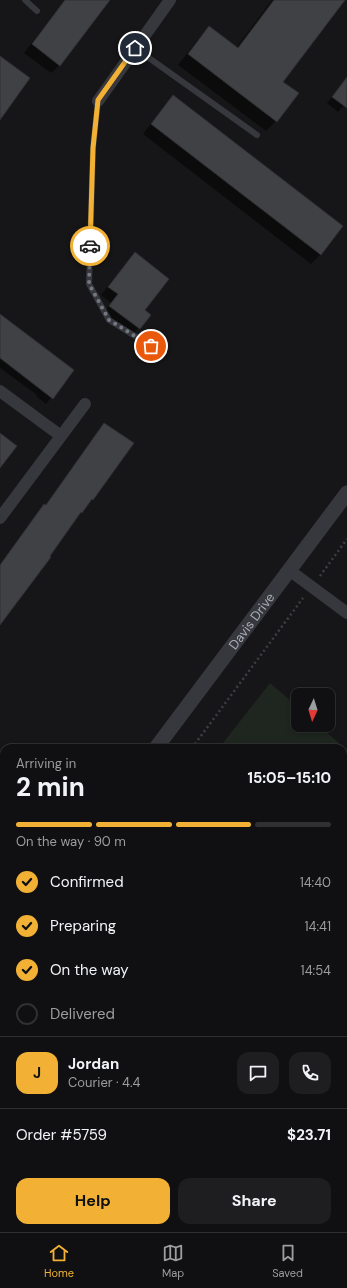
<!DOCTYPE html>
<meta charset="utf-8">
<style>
body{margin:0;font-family:"DM Sans",sans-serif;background:#1e1e20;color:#f1f3f6;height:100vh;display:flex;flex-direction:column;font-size:15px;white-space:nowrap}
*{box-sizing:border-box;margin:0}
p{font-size:13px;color:#9c9d9f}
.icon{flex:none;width:22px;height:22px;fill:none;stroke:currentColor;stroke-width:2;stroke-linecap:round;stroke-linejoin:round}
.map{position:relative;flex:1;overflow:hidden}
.sheet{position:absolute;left:0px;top:744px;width:347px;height:488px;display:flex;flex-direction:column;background:#101012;border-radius:12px 12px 0 0;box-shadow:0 2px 6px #0003,0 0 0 1px #303032}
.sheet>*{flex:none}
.needle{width:26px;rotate:184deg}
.buttons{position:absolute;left:291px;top:688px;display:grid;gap:8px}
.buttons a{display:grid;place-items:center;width:44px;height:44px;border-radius:8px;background:#101012;box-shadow:0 2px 6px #0003,0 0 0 1px #303032;font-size:20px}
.pin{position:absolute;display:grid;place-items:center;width:34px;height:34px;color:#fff;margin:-17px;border:2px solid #fff;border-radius:50%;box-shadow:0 1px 4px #0007}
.courier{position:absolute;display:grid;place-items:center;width:40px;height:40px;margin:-20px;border:3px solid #f2b134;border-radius:50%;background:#fff;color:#222;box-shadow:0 1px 5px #0007}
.headline em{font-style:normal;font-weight:700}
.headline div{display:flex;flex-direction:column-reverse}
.headline{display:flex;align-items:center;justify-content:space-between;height:68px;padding:0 16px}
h1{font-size:26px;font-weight:700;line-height:30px}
.bar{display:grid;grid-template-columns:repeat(4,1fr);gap:6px 4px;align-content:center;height:48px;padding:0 16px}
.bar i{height:5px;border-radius:3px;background:#303032}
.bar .selected{background:#f2b134}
.bar p{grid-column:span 4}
.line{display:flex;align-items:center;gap:10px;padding:0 16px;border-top:1px solid #303032}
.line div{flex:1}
.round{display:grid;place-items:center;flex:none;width:42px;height:42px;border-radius:12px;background:#1e1e20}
ol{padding:0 16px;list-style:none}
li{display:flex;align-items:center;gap:12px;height:44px}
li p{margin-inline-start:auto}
li .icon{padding:4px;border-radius:50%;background:#f2b134;color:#111;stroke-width:4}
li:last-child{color:#9c9d9f}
li i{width:22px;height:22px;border:2px solid #303032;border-radius:50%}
.action{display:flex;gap:8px;margin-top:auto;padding:8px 16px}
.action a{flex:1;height:46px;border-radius:12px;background:#f2b134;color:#111;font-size:16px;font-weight:700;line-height:46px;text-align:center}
.action a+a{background:#1e1e20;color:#f1f3f6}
.menu{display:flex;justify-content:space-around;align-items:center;height:56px;border-top:1px solid #303032;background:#101012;font-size:11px;color:#9c9d9f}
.menu a{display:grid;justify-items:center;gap:2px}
.menu .selected{color:#f2b134}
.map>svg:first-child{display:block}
</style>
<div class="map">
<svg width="347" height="1232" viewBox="0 0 347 1232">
<rect width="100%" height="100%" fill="#161618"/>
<path fill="#1e261f" d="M270,683L298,707V725H318L347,750V1232H43L42,1228H343V748H219Z"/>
<path fill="#0007" d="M65,0H109L60,65L51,73L24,53Z
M272,0H344L282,82L276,121L266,131L178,65L199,38L209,28L236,48Z
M343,83L347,86V102L338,112L327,103Z
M173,97L342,227L320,255L311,264L143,134L164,106Z
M135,254L143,310L150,315L131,336L102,315L111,303L101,295L127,262Z
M0,315L73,370L46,404L36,396L37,395L0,368Z
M105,424L93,499L76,518L0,624V564L39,511L45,506L99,430Z"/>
<path fill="#404145" stroke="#303034" d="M65,0H110L60,66L32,44Z
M274,0H345L283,82L299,93L277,122L188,54L209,26L238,48Z
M0,56L30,78L0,120Z
M347,77V108L332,97Z
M173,95L343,226L321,255L151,124Z
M135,252L169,279L145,310L151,315L140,329L109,306L118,294L108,287Z
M0,314L74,370L53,399L0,358Z
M104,423L134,443L93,500L92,499L82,513L81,512L50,556L51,557L0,625V565L44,504L46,505Z
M0,433L17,446L0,468Z"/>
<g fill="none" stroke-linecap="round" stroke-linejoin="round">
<path stroke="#3d3f44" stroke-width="2.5" stroke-dasharray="2 3" stroke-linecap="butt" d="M320,576L347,539
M192,748L303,598
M1,1072L4,1059"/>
<path stroke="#37383d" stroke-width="6" d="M25,0L37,11
M135,48L257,135
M98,101L93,148L89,284L109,320L151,346
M0,1082L4,1085
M0,1119L4,1117"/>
<path stroke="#37383d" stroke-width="12" d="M98,101L170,0
M0,391L61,436
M0,518L85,404
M289,570L347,613"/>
<g stroke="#37383d" stroke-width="15">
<path id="s1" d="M156,748L347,493"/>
<path d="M0,978L4,969"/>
</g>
</g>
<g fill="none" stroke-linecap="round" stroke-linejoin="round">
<path stroke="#757880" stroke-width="4" stroke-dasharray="0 7.2" d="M90,246L89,284L109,320L151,346"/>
<path stroke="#f2b134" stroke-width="5" d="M90,246L93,148L98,100L135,48"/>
</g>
<g text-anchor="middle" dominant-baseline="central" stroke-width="3" stroke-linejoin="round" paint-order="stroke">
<g font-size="13" fill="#a8adb8" stroke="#111113">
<text stroke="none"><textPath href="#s1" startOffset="159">Davis Drive</textPath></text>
</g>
</g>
</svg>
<div class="buttons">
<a><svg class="needle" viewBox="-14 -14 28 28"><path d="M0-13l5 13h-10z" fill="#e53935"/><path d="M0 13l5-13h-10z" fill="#9c9d9f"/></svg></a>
</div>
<div class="pin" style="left:151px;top:346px;background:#ea580c"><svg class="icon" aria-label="bag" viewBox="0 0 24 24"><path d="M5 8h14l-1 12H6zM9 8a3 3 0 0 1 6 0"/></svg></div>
<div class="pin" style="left:135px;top:48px;background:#1f2937"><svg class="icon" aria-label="home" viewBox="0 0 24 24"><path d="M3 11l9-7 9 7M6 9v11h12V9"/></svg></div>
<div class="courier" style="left:90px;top:246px"><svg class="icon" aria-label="car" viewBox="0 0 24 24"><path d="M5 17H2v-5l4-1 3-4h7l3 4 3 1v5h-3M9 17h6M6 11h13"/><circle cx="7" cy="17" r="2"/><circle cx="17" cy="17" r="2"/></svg></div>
<section class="sheet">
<div class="headline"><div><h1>2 min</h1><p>Arriving in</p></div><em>15:05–15:10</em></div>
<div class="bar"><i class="selected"></i><i class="selected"></i><i class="selected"></i><i></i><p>On the way · 90 m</p></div>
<ol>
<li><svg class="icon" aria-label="check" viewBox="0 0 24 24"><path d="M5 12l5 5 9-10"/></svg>Confirmed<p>14:40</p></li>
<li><svg class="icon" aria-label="check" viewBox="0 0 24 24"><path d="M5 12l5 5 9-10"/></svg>Preparing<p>14:41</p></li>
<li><svg class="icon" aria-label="check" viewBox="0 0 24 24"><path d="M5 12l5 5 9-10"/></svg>On the way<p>14:54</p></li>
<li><i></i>Delivered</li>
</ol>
<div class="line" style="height:72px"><b class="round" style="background:#f2b134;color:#111">J</b><div><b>Jordan</b><p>Courier · 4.4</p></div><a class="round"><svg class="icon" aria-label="chat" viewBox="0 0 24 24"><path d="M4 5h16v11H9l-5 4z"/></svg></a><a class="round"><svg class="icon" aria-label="phone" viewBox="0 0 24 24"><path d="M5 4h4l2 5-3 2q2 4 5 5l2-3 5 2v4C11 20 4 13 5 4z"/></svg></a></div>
<div class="line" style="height:52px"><div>Order #5759</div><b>$23.71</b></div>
<div class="action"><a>Help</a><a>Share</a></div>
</section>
</div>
<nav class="menu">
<a class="selected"><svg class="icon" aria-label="home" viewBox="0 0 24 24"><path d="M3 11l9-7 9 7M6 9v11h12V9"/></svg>Home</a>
<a><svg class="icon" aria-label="map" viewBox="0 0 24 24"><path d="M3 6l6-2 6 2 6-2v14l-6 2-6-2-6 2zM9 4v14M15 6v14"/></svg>Map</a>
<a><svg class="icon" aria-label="saved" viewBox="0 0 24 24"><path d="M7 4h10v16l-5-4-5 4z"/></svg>Saved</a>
</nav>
